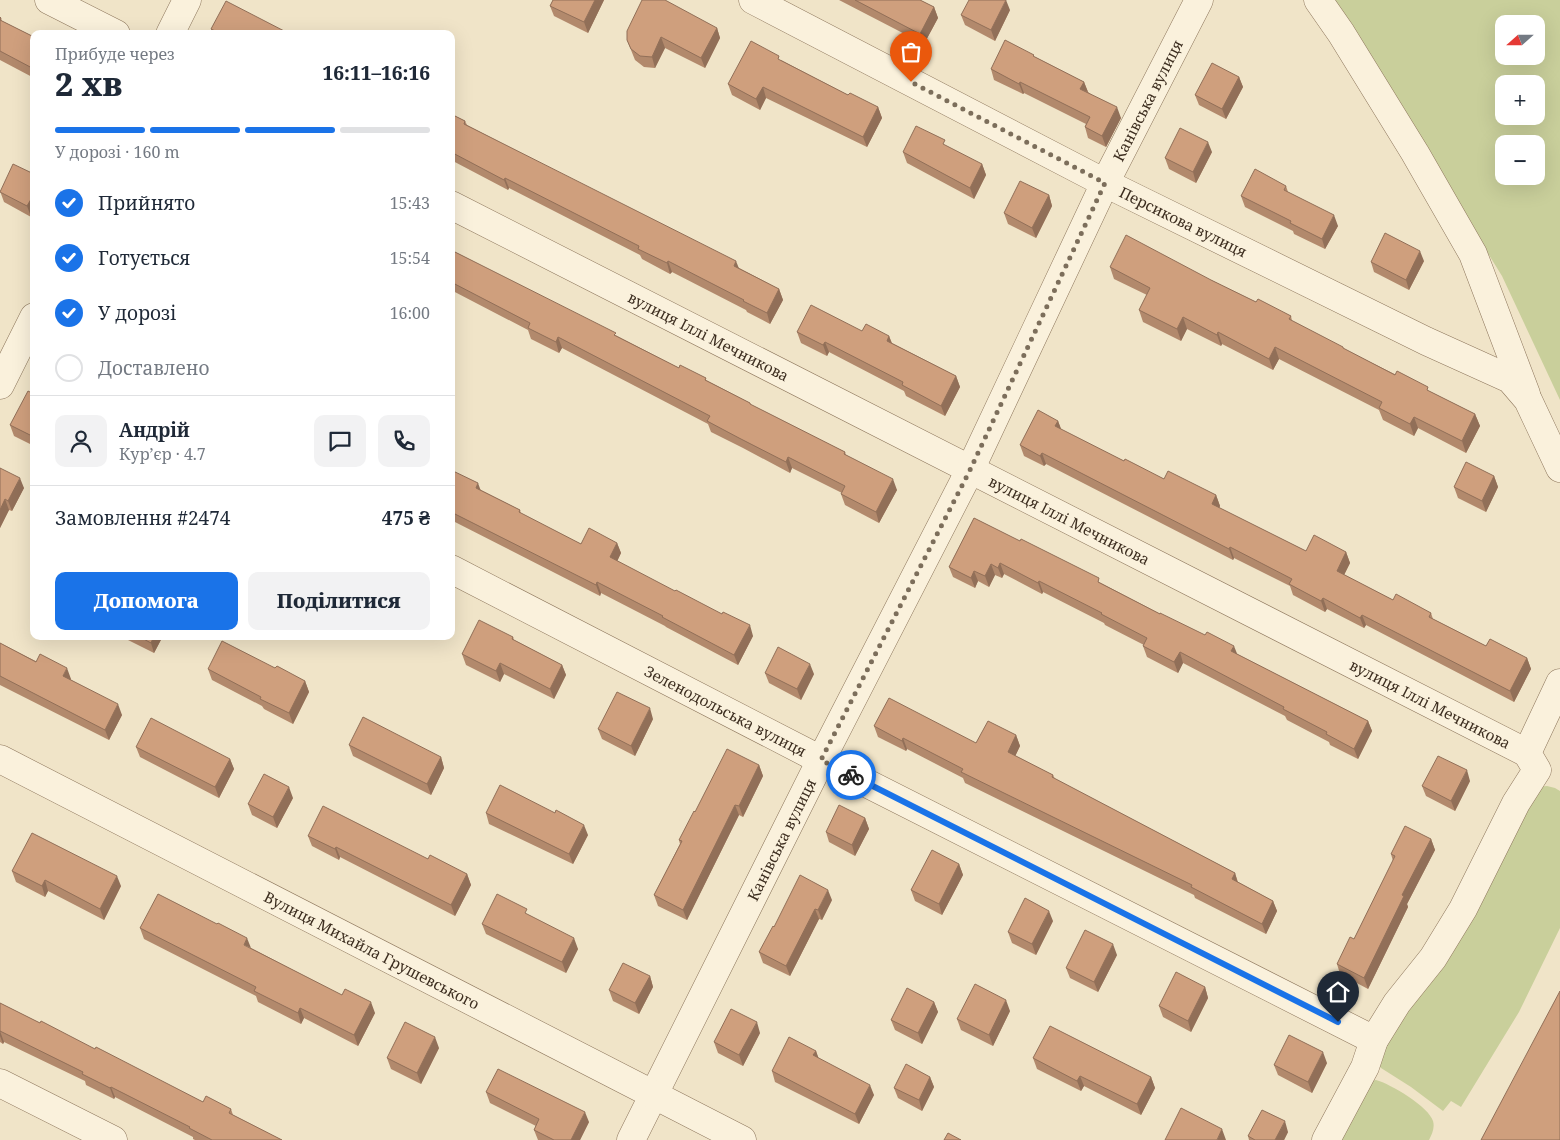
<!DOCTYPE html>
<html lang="uk">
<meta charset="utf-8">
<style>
body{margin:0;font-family:"Noto Serif",serif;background:#f2f2f3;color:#1f2937;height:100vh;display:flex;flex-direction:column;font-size:19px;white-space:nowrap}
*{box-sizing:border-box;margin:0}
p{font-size:16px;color:#747a83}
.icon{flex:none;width:28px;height:28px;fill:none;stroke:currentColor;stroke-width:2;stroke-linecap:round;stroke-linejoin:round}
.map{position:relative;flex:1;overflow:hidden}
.side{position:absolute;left:30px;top:30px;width:425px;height:610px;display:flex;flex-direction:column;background:#fff;border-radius:10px;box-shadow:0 5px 20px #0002}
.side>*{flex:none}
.needle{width:32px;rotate:249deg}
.fabs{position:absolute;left:1495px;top:15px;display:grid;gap:10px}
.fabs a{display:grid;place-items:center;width:50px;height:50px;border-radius:10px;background:#fff;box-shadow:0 5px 20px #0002;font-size:25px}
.pin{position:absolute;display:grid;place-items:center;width:42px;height:42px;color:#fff;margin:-51px -21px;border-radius:50% 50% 50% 0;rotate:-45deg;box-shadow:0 0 5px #0007}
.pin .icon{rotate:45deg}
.courier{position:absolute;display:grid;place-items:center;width:50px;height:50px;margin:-25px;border:4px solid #1a73e8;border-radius:50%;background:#fff;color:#222;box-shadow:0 1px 6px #0007}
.overview em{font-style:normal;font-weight:800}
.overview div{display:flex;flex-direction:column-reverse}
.overview{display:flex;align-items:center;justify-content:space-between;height:85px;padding:0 25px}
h1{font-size:32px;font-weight:800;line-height:38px}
.bar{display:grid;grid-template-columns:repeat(4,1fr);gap:8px 5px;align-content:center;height:60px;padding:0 25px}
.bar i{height:6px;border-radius:4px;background:#e0e1e3}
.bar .selected{background:#1a73e8}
.bar p{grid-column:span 4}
.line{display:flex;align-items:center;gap:12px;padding:0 25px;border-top:1px solid #e0e1e3}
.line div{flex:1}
.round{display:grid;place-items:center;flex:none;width:52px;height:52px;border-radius:10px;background:#f2f2f3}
ol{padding:0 25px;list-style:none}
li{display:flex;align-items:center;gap:15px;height:55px}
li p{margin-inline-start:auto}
li .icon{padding:5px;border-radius:50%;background:#1a73e8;color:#fff;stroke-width:4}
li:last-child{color:#747a83}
li i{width:28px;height:28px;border:2px solid #e0e1e3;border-radius:50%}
.button{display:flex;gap:10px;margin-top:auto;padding:10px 25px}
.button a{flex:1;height:58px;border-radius:10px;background:#1a73e8;color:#fff;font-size:20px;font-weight:800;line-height:58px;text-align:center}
.button a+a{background:#f2f2f3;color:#1f2937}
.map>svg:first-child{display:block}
</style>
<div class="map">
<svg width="1560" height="1140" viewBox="0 0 1560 1140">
<rect width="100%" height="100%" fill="#f0e4c8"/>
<path fill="#c9cf9b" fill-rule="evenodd" d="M1331,0H1560V400L1502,276ZM1504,24H1536V56H1504ZM1504,84H1536V116H1504ZM1504,144H1536V176H1504Z
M1547,786L1555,788L1560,791V928L1519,1012L1461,1107L1451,1101L1443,1111L1411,1087L1381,1068L1377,1064V1049L1536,787Z
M1376,1080C1391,1084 1429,1107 1433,1121C1435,1128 1432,1134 1429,1140H1332L1370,1081Z"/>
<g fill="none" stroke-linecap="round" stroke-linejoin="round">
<defs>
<g id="minor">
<path d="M49,0L116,34"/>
<path id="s1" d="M753,0L1105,183L1426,341L1510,379L1528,400L1560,468"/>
<path d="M1318,0L1341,33L1415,153L1473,254L1526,394"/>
<path d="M170,34L187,0"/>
<path id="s2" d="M451,205L1527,753"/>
<path d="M0,385L34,317"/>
<path id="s3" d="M451,569L821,760L1374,1040"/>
<path d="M0,1083L113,1140"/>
<path id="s4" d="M631,1140L821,760L970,470L1105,183L1199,0"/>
<path d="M1326,1140L1365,1067L1374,1040L1397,1003L1433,958L1463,909L1516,803L1537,770L1527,753L1560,683"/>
</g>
<g id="tertiary">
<path id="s5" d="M0,759L742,1140"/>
</g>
</defs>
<use href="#minor" stroke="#8d765c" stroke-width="29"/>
<use href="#tertiary" stroke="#8d765c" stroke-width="29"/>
<use href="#minor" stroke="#faf1dc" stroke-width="28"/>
<use href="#tertiary" stroke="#faf1dc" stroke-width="28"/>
</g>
<path fill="#b2896c" d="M553,0H604L588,33L554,16L550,6Z
M839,0H920L934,7L938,18L924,44Z
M1010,10L995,41L965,25L961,15Z
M0,17L1,18L2,21L34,37V78L0,60Z
M717,28L720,38L705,68L665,48L655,68L644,67L635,60L627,40Z
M211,29L290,34H213Z
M1035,57L1084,82L1088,92L1121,118L1106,147L1088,138L1085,127L1086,124L1024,93L1023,94L994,80L991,69Z
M781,60L848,95L878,107L882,118L867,147L766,98L760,110L732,95L728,84Z
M1239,77L1243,87L1226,119L1199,105L1195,95Z
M451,114L465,121L467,125L779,289L783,300L770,324L747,312L746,310L672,272L670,274L642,259L640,255L509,188L508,190L451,160Z
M903,152L982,164L986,175L974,199L907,163Z
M1212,152L1196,183L1169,169L1165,158Z
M34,174V212L31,217L4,202L0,191Z
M1286,186L1288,192L1338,226L1325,249L1294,234L1293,231L1245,207L1241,196Z
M1049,195L1052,206L1036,238L1008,224L1004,213Z
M451,250L679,368L706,378V380L750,403L751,405L845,452L846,455L897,490L879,523L845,505L841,494L842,493L792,468L790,473L743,448L711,432L708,424L562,348L559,353L531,339L528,330L451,290Z
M1424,261L1409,290L1374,272L1371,262Z
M1110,267L1211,280L1256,302L1291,316L1292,321L1344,349L1475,414L1480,426L1466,453L1418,428L1414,436L1383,420L1379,410L1279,359L1273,370L1222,344L1221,346L1187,329L1181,341L1143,322L1139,310L1147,295L1114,279Z
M862,331L889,336L892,343L956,376L960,387L945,416L906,396L904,391L829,352L827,356L801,343L797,332Z
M34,394V446L14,436L10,425Z
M1058,421L1061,430L1124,461L1164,479L1216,495L1220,506L1219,508L1306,551L1346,552L1350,563L1344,575L1393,600L1431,613L1433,619L1486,646L1527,658L1531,669L1514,702L1366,625L1364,628L1327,609L1325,612L1293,595L1290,586L1234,558L1233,560L1046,464L1044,466L1024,456L1020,445Z
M0,468L24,488L12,511L9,510L0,528Z
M451,470L481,490L520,510L521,514L581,544L617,543L621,553L617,561L753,636L738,665L666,627L665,626L601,593L600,596L451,520Z
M1494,476L1498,487L1486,512L1458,498L1454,487Z
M974,518L1101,583L1237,654L1368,721L1372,731L1358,759L1330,745L1329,742L1287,720L1285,716L1183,663L1178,673L1147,657L1143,646L1144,645L1105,625L1104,623L1043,592L1042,594L1004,574L1002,578L995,575L989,587L978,581L975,588L953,577L949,567Z
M120,636H163L154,653Z
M513,637L514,640L562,665L566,675L554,699L504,674L500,682L466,665L462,654Z
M0,643L71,679H70L122,715L109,740L0,685Z
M275,668L305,681L309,692L293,724L264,709L262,706L212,680L208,669Z
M765,673L814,674L801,700L769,683Z
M653,719L635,756L602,739L598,729Z
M874,726L976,743L1016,735L1020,746L1015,756L1053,775L1055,779L1235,873L1238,882L1273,901L1277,911L1266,934L1195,898L1194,895L965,783L963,778L907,749L906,751L878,737Z
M349,745L441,757L444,768L431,795L353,756Z
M136,747L230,759L234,769L219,798L140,757Z
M759,765L763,776L743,817L739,815L687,920L658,906L654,895L680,844L679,840Z
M1470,781L1455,811L1426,796L1422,786Z
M293,798L277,828L252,815L248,804Z
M486,813L588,835L573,864L489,824Z
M865,818L869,829L855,856L829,842L826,832Z
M308,836L428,859L467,874L471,885L455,916L340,857L339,860L312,846Z
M1431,839L1435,850L1407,904L1408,907L1368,989L1340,974L1337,964L1354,939L1393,861L1391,854Z
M959,864L963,875L942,915L915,901L911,890Z
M12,871L121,886L104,920L48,891L45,897L16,882Z
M832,900L822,920L819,919L790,976L763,963L759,952L774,927Z
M529,915L578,949L566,973L486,934L482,924Z
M1053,921L1036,955L1012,943L1008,932Z
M140,928L251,948L375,1013L358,1046L304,1018L301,1024L258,1002L256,996L144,939Z
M1117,955L1098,992L1070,978L1066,968Z
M650,976L653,987L639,1014L613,1001L609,990Z
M1205,987L1208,998L1191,1032L1163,1017L1159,1006Z
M934,1002L938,1012L922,1044L895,1030L891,1020Z
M0,1003L40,1023L203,1102L231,1109L233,1115L282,1140H195L193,1139V1137L115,1097L114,1099L86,1085L85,1081L4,1042L3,1044L0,1042Z
M1010,1011L993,1046L961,1030L957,1019Z
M760,1033L743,1066L718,1053L714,1042Z
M439,1048L421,1084L391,1069L387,1058Z
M816,1051L818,1058L874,1095L859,1124L775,1082L772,1071Z
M1033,1058L1151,1077L1155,1088L1141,1115L1084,1086L1081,1091L1037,1069Z
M1327,1063L1312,1093L1278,1075L1274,1065Z
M930,1077L934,1087L922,1111L898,1098L894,1088Z
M486,1092L589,1122L580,1140H538L534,1130L536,1126L490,1103Z
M1288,1132L1284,1140H1249L1248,1136Z"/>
<path fill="#916f58" d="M595,0H604L588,33L584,22Z
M1006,0L1010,10L995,41L991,30Z
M934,7L938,18L924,44L920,34Z
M717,28L720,38L705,68L701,58Z
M661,37L665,48L655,68L652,57Z
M1239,77L1243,87L1226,119L1222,109Z
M1020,82L1024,93L1023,94L1019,84Z
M1084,82L1088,92L1080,89Z
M763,87L766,98L760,110L756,99Z
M878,107L882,118L867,147L863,137Z
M1117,107L1121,118L1106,147L1102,136Z
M1208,142L1212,152L1196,183L1193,172Z
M982,164L986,175L974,199L970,188Z
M505,178L509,188L508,190L504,180Z
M34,194V212L31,217L27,206Z
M1049,195L1052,206L1036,238L1032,228Z
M1334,215L1338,226L1325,249L1322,239Z
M1420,251L1424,261L1409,290L1406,280Z
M668,261L672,272L670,274L667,263Z
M736,261L740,271L734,266Z
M779,289L783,300L770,324L767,313Z
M1183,317L1187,329L1181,341L1177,329Z
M1218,332L1222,344L1221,346L1217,335Z
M889,336L893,347L887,341Z
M558,337L562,348L559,353L556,342Z
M825,342L829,352L827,356L823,345Z
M1275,347L1279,359L1273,370L1269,359Z
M956,376L960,387L945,416L941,406Z
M1475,414L1480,426L1466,453L1462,441Z
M1414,417L1418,428L1414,436L1410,424Z
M1058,421L1062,431L1055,426Z
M1042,453L1046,464L1044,466L1040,456Z
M788,457L792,468L790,473L786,462Z
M1494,476L1498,487L1486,512L1482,501Z
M20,478L24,488L12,511L8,501Z
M893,479L897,490L879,523L876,512Z
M478,483L482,494L476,488Z
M1216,495L1220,506L1216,515L1212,504Z
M5,499L9,510L0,528V510Z
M617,543L621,553L614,568L610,557Z
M1230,547L1234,558L1233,560L1229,549Z
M1346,552L1350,563L1341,581L1337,571Z
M1000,563L1004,574L1002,578L998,568Z
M991,564L995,575L989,587L985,576Z
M974,571L978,581L975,588L971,578Z
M1039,581L1043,592L1042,594L1038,583Z
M597,582L601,593L600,596L596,585Z
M1323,598L1327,609L1325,612L1321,601Z
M1362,615L1366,625L1364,628L1360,618Z
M750,625L753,636L738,665L734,655Z
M154,636H163L154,653L151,643Z
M1234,646L1238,656L1231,651Z
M1180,652L1183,663L1178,673L1174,662Z
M1527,658L1531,669L1514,702L1510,691Z
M500,663L504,674L500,682L496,671Z
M810,664L814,674L801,700L797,689Z
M562,665L566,675L554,699L550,689Z
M67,668L71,679L67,686L63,676Z
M305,681L309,692L293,724L289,713Z
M118,704L122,715L109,740L105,730Z
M650,708L653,719L635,756L631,746Z
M1368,721L1372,731L1358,759L1354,749Z
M1016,735L1020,746L1012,763L1008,752Z
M903,738L907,749L906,751L902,741Z
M441,757L444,768L431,795L427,784Z
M230,759L234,769L219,798L215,787Z
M759,765L763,776L743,817L739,806Z
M1467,770L1470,781L1455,811L1451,801Z
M289,787L293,798L277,828L273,817Z
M735,805L739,815L687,920L683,910Z
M865,818L869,829L855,856L852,845Z
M584,825L588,835L573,864L569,854Z
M1431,839L1435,850L1407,904L1408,907L1368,989L1364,978L1402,895Z
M336,847L340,857L339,860L335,849Z
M959,864L963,875L942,915L939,904Z
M1235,873L1238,884L1232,879Z
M467,874L471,885L455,916L451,905Z
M117,876L121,886L104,920L100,909Z
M45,880L48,891L45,897L42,886Z
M828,890L832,900L822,920L818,910Z
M1273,901L1277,911L1266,934L1262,924Z
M815,909L819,919L790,976L786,966Z
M1049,911L1053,921L1036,955L1032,944Z
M247,938L251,948L244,945Z
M574,938L578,949L566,973L562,962Z
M1113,944L1117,955L1098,992L1094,982Z
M650,976L653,987L639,1014L635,1003Z
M1205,987L1208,998L1191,1032L1188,1021Z
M1006,1000L1010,1011L993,1046L989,1035Z
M371,1002L375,1013L358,1046L354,1035Z
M934,1002L938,1012L922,1044L918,1033Z
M300,1008L304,1018L301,1024L298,1013Z
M757,1022L760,1033L743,1066L739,1055Z
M0,1031L4,1042L3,1044L0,1036Z
M435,1037L439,1048L421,1084L417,1073Z
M816,1051L820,1062L813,1055Z
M1323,1052L1327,1063L1312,1093L1308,1082Z
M1080,1076L1084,1086L1081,1091L1077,1081Z
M930,1077L934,1087L922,1111L919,1100Z
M1151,1077L1155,1088L1141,1115L1137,1104Z
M870,1085L874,1095L859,1124L855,1114Z
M111,1087L115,1097L114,1099L110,1088Z
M585,1112L589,1122L580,1140H571Z
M1285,1121L1288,1132L1284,1140H1275Z
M1222,1129L1226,1140H1217Z"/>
<path fill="#cf9f7d" stroke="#916f58" d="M553,0H595L584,22L550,6Z
M642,0H665L717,28L701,58L661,37L652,57L640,56L631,49L627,40V31Z
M855,0H920L934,7L920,34Z
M969,0H1006L991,30L961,15Z
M226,1L290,34H221L211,29Z
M0,17L1,18L0,20L34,37V69L0,51Z
M1005,40L1034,55L1033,56L1084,82L1080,89L1117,107L1102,136L1085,127L1090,117L1020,82L1019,84L991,69Z
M751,41L779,56L778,59L848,95L850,93L878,107L863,137L763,87L756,99L728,84Z
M1212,63L1239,77L1222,109L1195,95Z
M451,114L465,121L464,124L736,261L734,266L779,289L767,313L743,301L744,300L668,261L667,263L638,249L639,246L505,178L504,180L451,152Z
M916,126L945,140L943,144L982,164L970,188L903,152Z
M1180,128L1208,142L1193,172L1165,158Z
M13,164L34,174V194L27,206L0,192Z
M1255,169L1286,186L1284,190L1334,215L1322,239L1290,223L1291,221L1241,196Z
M1020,181L1049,195L1032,228L1004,213Z
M1385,233L1420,251L1406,280L1371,262Z
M1126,235L1211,280L1256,302L1258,299L1291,316L1289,319L1343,347V348L1395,375L1397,371L1428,387L1427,390L1475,414L1462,441L1414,417L1410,424L1379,408L1382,402L1275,347L1269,359L1218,332L1217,335L1183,317L1177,329L1139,310L1150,288L1110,267Z
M451,250L616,333L614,335L679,368L680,365L706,378L705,380L750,403V404L845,452L844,454L893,479L876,512L841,494L845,486L788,457L786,462L739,438L707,421L710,416L558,337L556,342L528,328L530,323L451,282Z
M811,305L862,331L866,324L889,336L887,341L956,376L941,406L902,385L903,382L825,342L823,345L797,332Z
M28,391L34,394V437L10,425Z
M1038,410L1058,421L1055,426L1124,461L1125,459L1164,479L1168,471L1216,495L1212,504L1306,551L1314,535L1346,552L1337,571L1393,600L1396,594L1431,613L1429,617L1486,646L1490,639L1527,658L1510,691L1362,615L1360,618L1323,598L1321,601L1289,584L1292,579L1230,547L1229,549L1042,453L1040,456L1020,445Z
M1466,462L1494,476L1482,501L1454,487Z
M0,468L20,478L8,501L5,499L0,510Z
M451,470L478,483L476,488L520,510L519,512L581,544L589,528L617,543L610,557L675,591L676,590L722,614L723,612L750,625L734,655L662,617L663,616L597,582L596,585L451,512Z
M974,518L1020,541L1021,539L1099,578L1098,582L1160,614V613L1205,635L1207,632L1234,646L1231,651L1368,721L1354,749L1326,734L1327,732L1283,709L1284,707L1180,652L1174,662L1143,646L1147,638L1101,614L1102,613L1039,581L1038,583L1000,563L998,568L991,564L985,576L974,571L971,578L949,567Z
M479,620L513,637L512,639L562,665L550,689L500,663L496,671L462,654Z
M138,636H154L151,643Z
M222,641L275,668L277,666L305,681L289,713L260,699L261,697L208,669Z
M0,643L36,662L40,654L67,668L63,676L118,704L105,730L0,676Z
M778,647L810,664L797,689L765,673Z
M617,692L650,708L631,746L598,729Z
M889,698L976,743L988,721L1016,735L1008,752L1053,775L1052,777L1235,873L1232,879L1273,901L1262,924L1191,887L1192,885L961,772L963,769L903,738L902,741L874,726Z
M363,717L441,757L427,784L349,745Z
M151,718L230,759L215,787L136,747Z
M727,749L759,765L739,806L735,805L683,910L654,895L682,841L679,840L694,811L695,812Z
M1438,756L1467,770L1451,801L1422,786Z
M264,774L289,787L273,817L248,804Z
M500,785L555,813L556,810L584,825L569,854L486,813Z
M839,805L865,818L852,845L826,832Z
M323,806L428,859L430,855L467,874L451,905L336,847L335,849L308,836Z
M1405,826L1431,839L1402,895L1404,896L1364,978L1337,964L1350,937L1354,939L1395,856L1391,854Z
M32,833L117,876L100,909L45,880L42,886L12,871Z
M932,850L959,864L939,904L911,890Z
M800,875L828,890L818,910L815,909L786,966L759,952L773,926L774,927Z
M158,894L217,924L218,923L247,938L244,945L342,995L345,989L371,1002L354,1035L300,1008L298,1013L254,991L256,987L140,928Z
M497,894L527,909L525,913L574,938L562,962L482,924Z
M1025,898L1049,911L1032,944L1008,932Z
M1085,930L1113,944L1094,982L1066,968Z
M623,963L650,976L635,1003L609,990Z
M1176,972L1205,987L1188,1021L1159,1006Z
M975,984L1006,1000L989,1035L957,1019Z
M907,988L934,1002L918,1033L891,1020Z
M1560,991V1140H1481Z
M0,1003L40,1023L41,1021L95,1049L96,1047L203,1102L206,1096L231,1109L229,1113L282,1140H212L189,1128L190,1127L111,1087L110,1088L82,1074L83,1072L0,1031V1032Z
M731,1009L757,1022L739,1055L714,1042Z
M405,1022L435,1037L417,1073L387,1058Z
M1050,1026L1151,1077L1137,1104L1080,1076L1077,1081L1033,1058Z
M1289,1035L1323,1052L1308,1082L1274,1065Z
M789,1037L816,1051L813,1055L870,1085L855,1114L772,1071Z
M906,1064L930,1077L919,1100L894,1088Z
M498,1069L585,1112L571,1140H554L534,1130L539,1119L486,1092Z
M1181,1108L1222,1129L1217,1140H1165Z
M1262,1110L1285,1121L1275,1140H1255L1248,1136Z
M948,1133L961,1140H944Z"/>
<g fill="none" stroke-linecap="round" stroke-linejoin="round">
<path stroke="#7c6e5b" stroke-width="5" stroke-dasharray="0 9" d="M851,775L821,760L970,470L1105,183L911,82"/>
<path stroke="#1a73e8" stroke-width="6" d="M851,775L1338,1022"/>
</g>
<g text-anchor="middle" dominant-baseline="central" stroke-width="4.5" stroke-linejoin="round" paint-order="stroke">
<g font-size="15" fill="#3d2e20" stroke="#f7eed8">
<text stroke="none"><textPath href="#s4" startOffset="1161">Канівська вулиця</textPath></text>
<text stroke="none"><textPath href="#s1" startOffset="484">Персикова вулиця</textPath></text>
<text stroke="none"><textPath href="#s2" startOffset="289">вулиця Іллі Мечникова</textPath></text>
<text stroke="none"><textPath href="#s2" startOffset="694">вулиця Іллі Мечникова</textPath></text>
<text stroke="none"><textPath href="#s2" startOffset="1099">вулиця Іллі Мечникова</textPath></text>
<text stroke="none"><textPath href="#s3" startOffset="309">Зеленодольська вулиця</textPath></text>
<text stroke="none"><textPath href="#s4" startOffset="336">Канівська вулиця</textPath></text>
<text stroke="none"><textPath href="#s5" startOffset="418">Вулиця Михайла Грушевського</textPath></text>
</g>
</g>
</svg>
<div class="fabs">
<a><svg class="needle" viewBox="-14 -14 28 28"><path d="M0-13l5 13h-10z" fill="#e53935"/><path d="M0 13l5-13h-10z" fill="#747a83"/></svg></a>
<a>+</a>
<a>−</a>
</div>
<div class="pin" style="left:911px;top:82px;background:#ea580c"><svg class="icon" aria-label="bag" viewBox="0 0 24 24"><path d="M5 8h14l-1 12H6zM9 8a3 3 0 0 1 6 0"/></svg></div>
<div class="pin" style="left:1338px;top:1022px;background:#1f2937"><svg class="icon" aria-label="home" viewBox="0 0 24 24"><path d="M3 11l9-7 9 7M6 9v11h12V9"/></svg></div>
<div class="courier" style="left:851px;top:775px"><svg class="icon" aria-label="bike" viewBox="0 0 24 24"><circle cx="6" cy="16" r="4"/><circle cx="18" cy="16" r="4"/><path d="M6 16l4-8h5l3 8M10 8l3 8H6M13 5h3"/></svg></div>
<section class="side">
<div class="overview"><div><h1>2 хв</h1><p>Прибуде через</p></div><em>16:11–16:16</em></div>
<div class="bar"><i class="selected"></i><i class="selected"></i><i class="selected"></i><i></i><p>У дорозі · 160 m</p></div>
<ol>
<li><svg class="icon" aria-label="check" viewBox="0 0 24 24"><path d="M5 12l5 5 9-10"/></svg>Прийнято<p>15:43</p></li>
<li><svg class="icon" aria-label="check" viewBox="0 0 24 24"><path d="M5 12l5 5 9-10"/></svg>Готується<p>15:54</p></li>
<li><svg class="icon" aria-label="check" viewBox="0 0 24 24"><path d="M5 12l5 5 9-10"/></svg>У дорозі<p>16:00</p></li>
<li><i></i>Доставлено</li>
</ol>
<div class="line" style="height:90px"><a class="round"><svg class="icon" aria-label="person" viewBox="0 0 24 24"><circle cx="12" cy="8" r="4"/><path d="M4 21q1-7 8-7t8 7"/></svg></a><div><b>Андрій</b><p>Кур’єр · 4.7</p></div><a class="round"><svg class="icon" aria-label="chat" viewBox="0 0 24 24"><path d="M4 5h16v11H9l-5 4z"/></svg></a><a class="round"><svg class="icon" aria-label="phone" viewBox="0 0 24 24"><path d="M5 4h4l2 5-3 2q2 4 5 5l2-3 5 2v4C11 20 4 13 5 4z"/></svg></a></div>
<div class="line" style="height:65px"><div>Замовлення #2474</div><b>475 ₴</b></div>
<div class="button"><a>Допомога</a><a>Поділитися</a></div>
</section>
</div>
